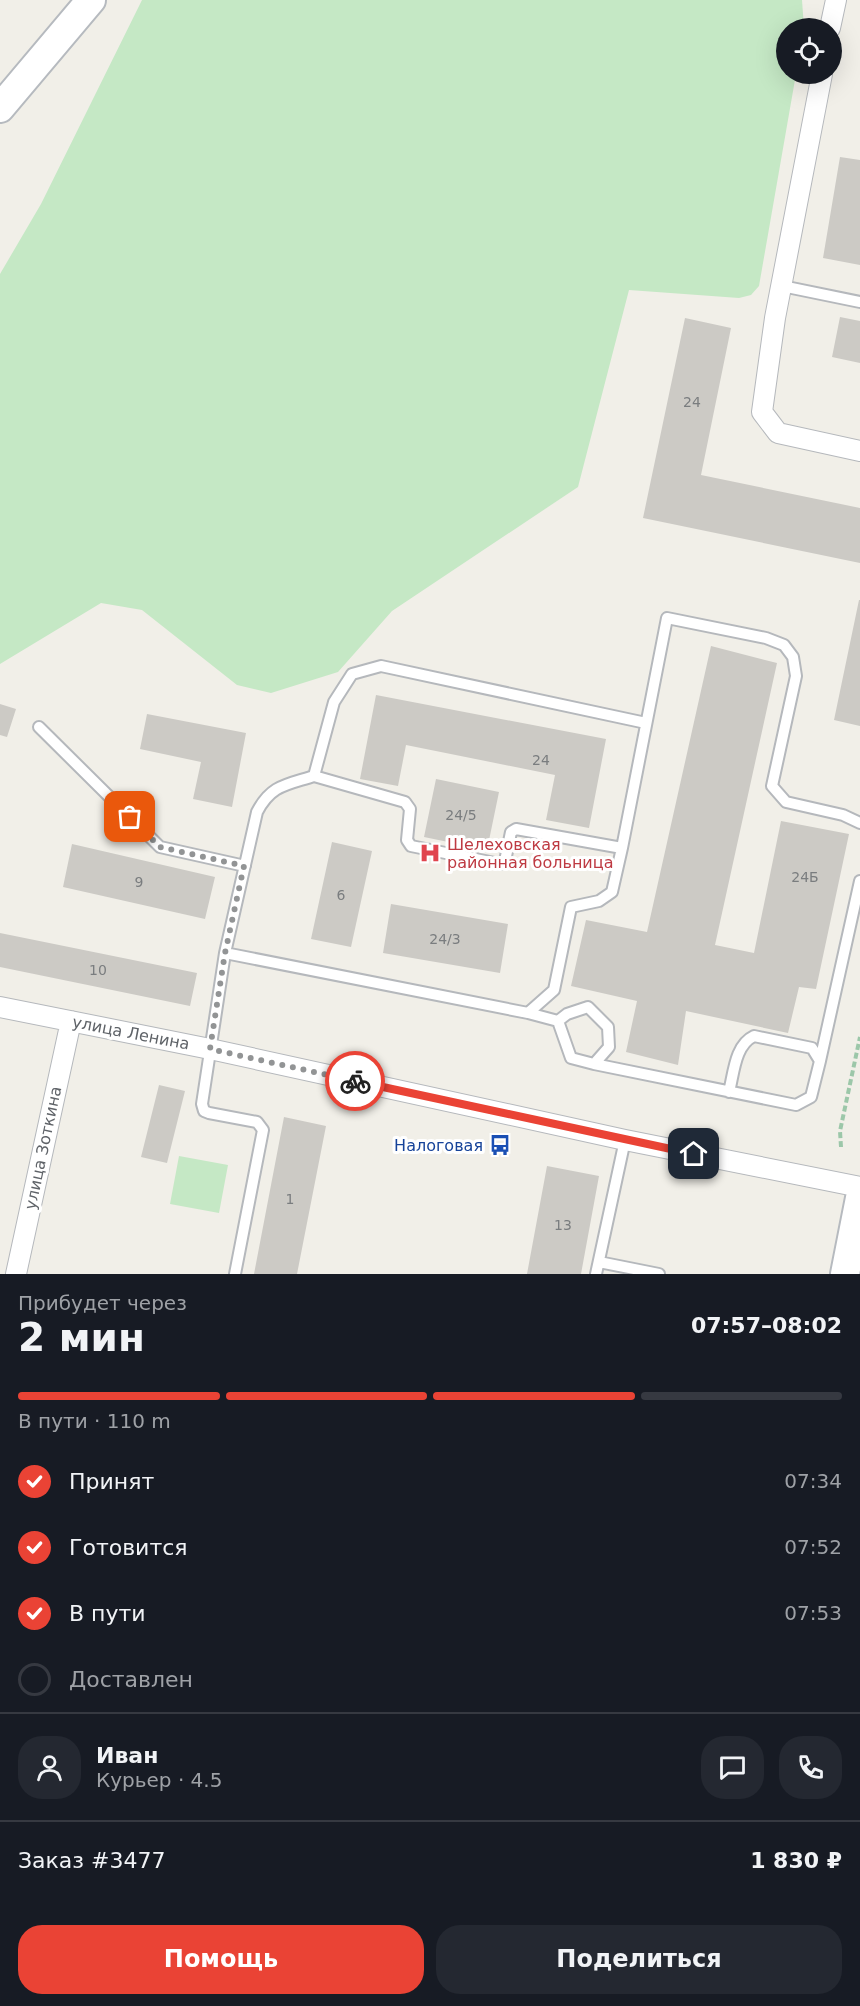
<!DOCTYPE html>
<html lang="ru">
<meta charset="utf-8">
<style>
body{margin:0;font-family:"DejaVu Sans",sans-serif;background:#242831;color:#f1f3f6;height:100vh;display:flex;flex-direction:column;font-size:22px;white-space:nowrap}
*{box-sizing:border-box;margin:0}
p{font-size:20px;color:#9ea1a6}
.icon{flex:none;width:33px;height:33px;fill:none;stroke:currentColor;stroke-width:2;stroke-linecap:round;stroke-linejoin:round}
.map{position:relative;height:1274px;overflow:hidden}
.panel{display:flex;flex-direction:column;background:#171b24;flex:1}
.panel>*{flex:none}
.tools{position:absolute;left:776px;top:18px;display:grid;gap:12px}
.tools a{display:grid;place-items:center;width:66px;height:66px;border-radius:50%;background:#171b24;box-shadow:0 6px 24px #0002;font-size:30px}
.pin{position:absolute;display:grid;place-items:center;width:51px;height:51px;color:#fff;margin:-26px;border-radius:12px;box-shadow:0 3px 9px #0006}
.courier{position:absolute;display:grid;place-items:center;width:60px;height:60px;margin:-30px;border:4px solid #ea4335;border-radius:50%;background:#fff;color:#222;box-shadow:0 2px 8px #0007}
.overview em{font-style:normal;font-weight:600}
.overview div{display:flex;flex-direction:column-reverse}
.overview{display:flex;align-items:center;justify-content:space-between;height:102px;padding:0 18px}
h1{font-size:39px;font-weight:600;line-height:45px}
.bar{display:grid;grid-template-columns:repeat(4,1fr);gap:9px 6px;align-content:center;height:72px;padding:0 18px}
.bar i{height:8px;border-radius:4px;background:#363941}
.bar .selected{background:#ea4335}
.bar p{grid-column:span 4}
.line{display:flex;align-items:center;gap:15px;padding:0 18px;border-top:2px solid #363941}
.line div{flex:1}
.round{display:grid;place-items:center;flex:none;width:63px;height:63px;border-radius:24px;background:#242831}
ol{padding:0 18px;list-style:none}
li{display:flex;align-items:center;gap:18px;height:66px}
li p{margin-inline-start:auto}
li .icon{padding:6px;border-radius:50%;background:#ea4335;color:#fff;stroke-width:4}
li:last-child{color:#9ea1a6}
li i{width:33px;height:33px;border:3px solid #363941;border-radius:50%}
.cta{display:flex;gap:12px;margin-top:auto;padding:12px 18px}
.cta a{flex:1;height:69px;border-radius:24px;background:#ea4335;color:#fff;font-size:24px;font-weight:600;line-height:69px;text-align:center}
.cta a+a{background:#242831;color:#f1f3f6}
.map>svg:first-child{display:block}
</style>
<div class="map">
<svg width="860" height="1274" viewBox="0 0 860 1274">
<rect width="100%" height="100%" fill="#f1efe8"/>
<path fill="#c5e8c5" d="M142,0H802L804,28H786V74H796L759,286L751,295L739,298L629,290L578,487L392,611L338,672L271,693L237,685L142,610L101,603L0,664V274L41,204Z
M179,1156L228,1165L219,1213L170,1204Z"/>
<path fill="#cccac5" d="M840,157L860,160V265L823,258Z
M840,317L860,321V363L832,357Z
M685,318L731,328L701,475L860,508V563L643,518Z
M859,600H860V726L834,720Z
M711,646L777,663L715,945L754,953L781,821L849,834L816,989L799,987L788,1033L686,1011L678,1065L626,1052L637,1001L571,986L586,920L647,932Z
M376,695L606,739L589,828L546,820L555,775L406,745L398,786L360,779Z
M0,704L16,709L7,737L0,735Z
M147,714L246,733L232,807L193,799L201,762L140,749Z
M436,779L499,792L487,850L424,837Z
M332,842L372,851L351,947L311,939Z
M72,844L215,877L205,919L63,887Z
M391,904L508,924L500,973L383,953Z
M0,933L197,973L190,1006L0,967Z
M159,1085L185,1091L167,1163L141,1157Z
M284,1117L326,1126L297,1274H254Z
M547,1166L599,1176L581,1274H527Z"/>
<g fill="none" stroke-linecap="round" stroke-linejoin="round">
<defs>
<path id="lane" d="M782,286L860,302
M39,727L160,847L245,866
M314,776L405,802L410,809L407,840L411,846L500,864L505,861L511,832L516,829L622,848L667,618L766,638L784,645L793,657L796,676L772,786L786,802L843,815L860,823
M225,953L528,1013L554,990L571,907L599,901L612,892L622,848
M528,1013L558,1021L571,1058L594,1064L609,1047L608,1027L588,1007L567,1014L558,1021
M820,1061L860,881
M594,1064L796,1105L811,1097L820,1061L812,1048L754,1036C735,1045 734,1072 729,1092
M599,1262L659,1274
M235,1274L263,1130L257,1122L209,1113L204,1111L202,1104L225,953L257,812C271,785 286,785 314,776L334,702L352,674L381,666L646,723
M596,1274L625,1140"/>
<path id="street" d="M830,28L836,0
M822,74L775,318L762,412L778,433L860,451
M0,1007L210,1049L625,1140L860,1187
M16,1274L71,1021"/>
<path id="secondary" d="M0,108L91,0
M845,1274L860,1198"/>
</defs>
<use href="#lane" stroke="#b5b8bc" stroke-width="14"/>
<use href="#street" stroke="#b5b8bc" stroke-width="22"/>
<use href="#secondary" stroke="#b6babf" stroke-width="32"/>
<path stroke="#9cc7a9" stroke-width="4" stroke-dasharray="6 3" stroke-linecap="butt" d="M841,1147L840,1131L860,1037"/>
<use href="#lane" stroke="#fff" stroke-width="10"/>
<use href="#street" stroke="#fff" stroke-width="20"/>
<use href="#secondary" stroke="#fff" stroke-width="28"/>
</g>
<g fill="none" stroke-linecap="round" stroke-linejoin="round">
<path stroke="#929495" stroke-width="6" stroke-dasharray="0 10.8" d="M130,817L160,847L244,866L225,953L210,1049L355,1081"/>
<path stroke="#ea4335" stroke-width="8" d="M355,1081L694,1154"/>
</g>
<defs>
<symbol id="hospital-bare" viewBox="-9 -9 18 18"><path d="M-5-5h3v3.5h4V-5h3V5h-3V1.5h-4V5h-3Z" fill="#e0444e" stroke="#fff" stroke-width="2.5" paint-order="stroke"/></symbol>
<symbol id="bus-bare" viewBox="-9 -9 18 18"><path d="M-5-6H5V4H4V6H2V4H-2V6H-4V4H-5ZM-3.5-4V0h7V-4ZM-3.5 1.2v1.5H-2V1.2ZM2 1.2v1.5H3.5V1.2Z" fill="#1a4fb4" stroke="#fff" stroke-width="2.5" paint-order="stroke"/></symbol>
</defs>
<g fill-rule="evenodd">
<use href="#hospital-bare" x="415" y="838" width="30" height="30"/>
<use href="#bus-bare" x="485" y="1130" width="30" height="30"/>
</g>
<g text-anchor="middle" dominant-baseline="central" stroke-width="6" stroke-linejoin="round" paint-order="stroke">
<g font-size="14" fill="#7a7d7f">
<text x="692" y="402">24</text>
<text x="541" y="760">24</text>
<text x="461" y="815">24/5</text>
<text x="805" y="877">24Б</text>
<text x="139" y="882">9</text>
<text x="341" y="895">6</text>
<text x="445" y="939">24/3</text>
<text x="98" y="970">10</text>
<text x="290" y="1199">1</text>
<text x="563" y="1225">13</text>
</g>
<g font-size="16" fill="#be3a42" stroke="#fff" text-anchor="start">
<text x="447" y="844">Шелеховская<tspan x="447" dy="18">районная больница</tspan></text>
</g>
<g font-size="16" fill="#5f6368" stroke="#fff">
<text transform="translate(131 1033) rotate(11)">улица Ленина</text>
<text transform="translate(43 1148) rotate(-78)">улица Зоткина</text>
</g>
<g font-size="16" fill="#164399" stroke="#fff" text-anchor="end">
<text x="483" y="1145">Налоговая</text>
</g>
</g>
</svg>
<div class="tools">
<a><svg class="icon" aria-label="locate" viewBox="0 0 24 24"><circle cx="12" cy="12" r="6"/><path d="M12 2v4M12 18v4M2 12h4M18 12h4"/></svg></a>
</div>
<div class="pin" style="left:130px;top:817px;background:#ea580c"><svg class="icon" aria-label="bag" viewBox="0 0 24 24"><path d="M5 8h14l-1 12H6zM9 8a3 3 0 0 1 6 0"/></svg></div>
<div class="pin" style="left:694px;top:1154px;background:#1f2937"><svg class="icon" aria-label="home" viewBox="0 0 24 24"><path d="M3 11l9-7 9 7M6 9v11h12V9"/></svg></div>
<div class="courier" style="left:355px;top:1081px"><svg class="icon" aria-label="bike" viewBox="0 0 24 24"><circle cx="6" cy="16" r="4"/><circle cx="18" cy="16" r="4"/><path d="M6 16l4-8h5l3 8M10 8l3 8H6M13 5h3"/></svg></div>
</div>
<section class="panel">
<div class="overview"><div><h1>2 мин</h1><p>Прибудет через</p></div><em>07:57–08:02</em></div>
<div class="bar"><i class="selected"></i><i class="selected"></i><i class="selected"></i><i></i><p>В пути · 110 m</p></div>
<ol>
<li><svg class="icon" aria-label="check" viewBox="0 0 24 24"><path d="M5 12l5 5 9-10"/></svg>Принят<p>07:34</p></li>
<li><svg class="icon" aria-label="check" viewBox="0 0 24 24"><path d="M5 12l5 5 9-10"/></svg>Готовится<p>07:52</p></li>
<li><svg class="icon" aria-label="check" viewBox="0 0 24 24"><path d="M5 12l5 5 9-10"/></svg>В пути<p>07:53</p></li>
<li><i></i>Доставлен</li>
</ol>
<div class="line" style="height:108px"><a class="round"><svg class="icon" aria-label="person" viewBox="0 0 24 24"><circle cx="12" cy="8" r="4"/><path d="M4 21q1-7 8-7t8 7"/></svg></a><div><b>Иван</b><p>Курьер · 4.5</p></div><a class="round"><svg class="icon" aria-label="chat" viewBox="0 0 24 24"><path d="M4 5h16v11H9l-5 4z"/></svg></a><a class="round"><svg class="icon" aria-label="phone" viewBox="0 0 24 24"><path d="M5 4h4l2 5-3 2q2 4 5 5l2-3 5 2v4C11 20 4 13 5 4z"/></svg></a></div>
<div class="line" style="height:78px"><div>Заказ #3477</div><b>1 830 ₽</b></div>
<div class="cta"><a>Помощь</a><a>Поделиться</a></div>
</section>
